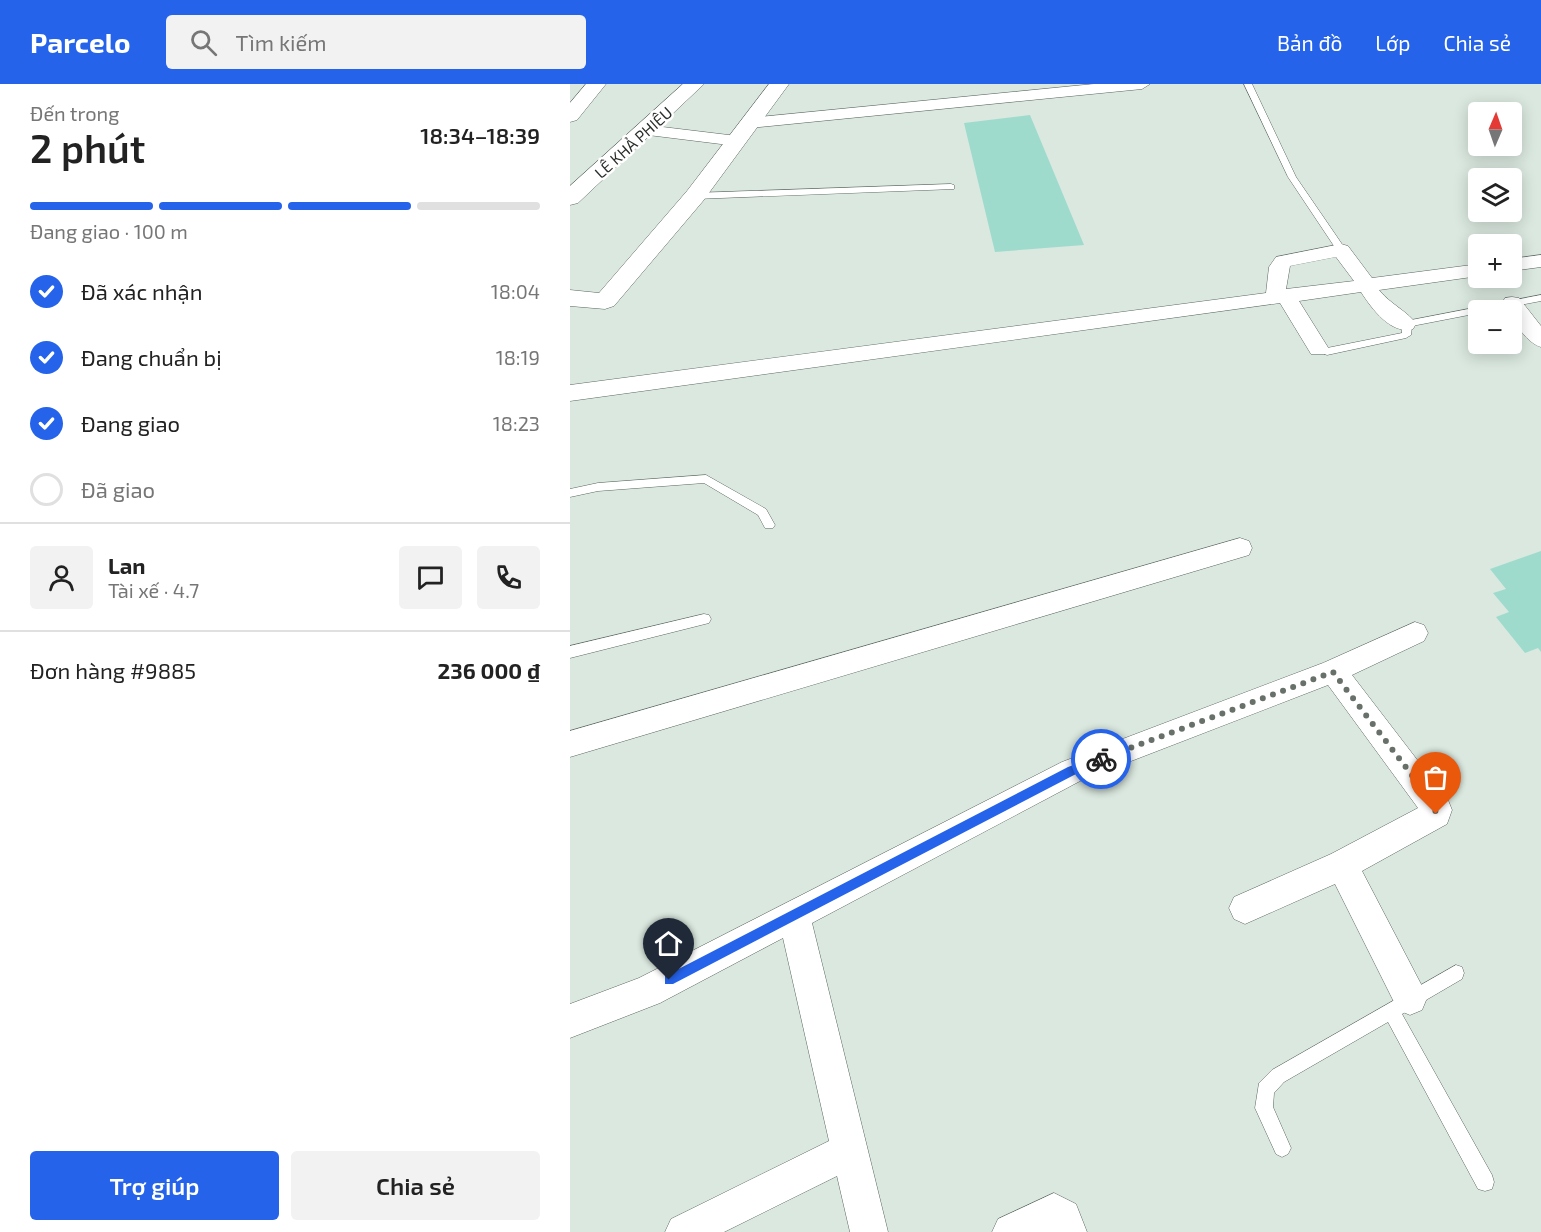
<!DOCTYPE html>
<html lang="vi">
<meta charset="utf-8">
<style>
body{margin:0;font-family:"Exo 2",sans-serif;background:#f2f2f2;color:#222;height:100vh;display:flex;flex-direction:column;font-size:22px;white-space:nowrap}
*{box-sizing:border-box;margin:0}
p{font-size:20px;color:#767676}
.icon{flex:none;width:33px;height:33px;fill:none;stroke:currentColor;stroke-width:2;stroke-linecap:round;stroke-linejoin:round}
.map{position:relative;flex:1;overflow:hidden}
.panel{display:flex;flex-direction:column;background:#fff;width:570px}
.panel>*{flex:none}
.needle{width:39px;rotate:2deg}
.controls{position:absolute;left:898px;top:18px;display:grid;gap:12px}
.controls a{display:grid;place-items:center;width:54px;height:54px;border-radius:6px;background:#fff;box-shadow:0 3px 15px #0003;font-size:30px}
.pin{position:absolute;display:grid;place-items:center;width:51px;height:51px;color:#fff;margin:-62px -26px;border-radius:50% 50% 50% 0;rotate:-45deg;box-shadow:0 0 6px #0007}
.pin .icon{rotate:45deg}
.courier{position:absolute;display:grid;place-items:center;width:60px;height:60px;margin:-30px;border:4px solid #2563eb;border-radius:50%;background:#fff;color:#222;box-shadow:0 2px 8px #0007}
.summary em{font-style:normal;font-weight:600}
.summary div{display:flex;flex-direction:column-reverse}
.summary{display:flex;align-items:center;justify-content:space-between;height:102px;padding:0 30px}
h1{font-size:39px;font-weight:600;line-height:45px}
.bar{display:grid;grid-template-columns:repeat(4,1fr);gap:9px 6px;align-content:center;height:72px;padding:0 30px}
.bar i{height:8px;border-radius:4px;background:#e0e0e0}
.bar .on{background:#2563eb}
.bar p{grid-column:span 4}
.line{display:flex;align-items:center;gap:15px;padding:0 30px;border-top:2px solid #e0e0e0}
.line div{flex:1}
.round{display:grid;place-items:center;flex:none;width:63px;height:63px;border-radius:6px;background:#f2f2f2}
ol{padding:0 30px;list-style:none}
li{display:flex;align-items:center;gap:18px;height:66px}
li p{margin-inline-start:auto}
li .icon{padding:6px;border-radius:50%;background:#2563eb;color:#fff;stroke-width:4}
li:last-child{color:#767676}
li i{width:33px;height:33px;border:3px solid #e0e0e0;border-radius:50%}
.cta{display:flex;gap:12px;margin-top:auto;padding:12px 30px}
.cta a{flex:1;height:69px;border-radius:6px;background:#2563eb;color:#fff;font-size:24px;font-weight:600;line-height:69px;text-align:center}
.cta a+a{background:#f2f2f2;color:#222}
header{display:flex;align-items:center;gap:36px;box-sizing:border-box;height:84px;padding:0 30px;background:#2563eb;color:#fff}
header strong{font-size:28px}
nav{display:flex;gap:33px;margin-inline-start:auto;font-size:21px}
.search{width:420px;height:54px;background:#f2f2f2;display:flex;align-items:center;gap:15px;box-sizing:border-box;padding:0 21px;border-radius:6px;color:#767676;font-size:22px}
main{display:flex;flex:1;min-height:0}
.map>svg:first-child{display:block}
</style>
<header>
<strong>Parcelo</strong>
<div class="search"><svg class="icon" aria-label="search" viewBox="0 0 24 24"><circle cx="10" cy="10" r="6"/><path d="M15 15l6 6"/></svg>Tìm kiếm</div>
<nav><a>Bản đồ</a><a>Lớp</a><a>Chia sẻ</a></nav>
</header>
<main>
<section class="panel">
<div class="summary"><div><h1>2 phút</h1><p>Đến trong</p></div><em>18:34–18:39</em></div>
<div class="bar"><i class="on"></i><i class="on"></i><i class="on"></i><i></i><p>Đang giao · 100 m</p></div>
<ol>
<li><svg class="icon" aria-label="check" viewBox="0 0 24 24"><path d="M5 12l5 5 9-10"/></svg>Đã xác nhận<p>18:04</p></li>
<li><svg class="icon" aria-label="check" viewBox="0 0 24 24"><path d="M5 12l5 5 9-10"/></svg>Đang chuẩn bị<p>18:19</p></li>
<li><svg class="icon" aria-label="check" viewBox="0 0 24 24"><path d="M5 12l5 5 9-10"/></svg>Đang giao<p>18:23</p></li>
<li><i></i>Đã giao</li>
</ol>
<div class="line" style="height:108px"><a class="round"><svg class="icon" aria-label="person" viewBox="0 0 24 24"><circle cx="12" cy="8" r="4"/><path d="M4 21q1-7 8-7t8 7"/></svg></a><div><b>Lan</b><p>Tài xế · 4.7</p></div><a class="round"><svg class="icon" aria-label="chat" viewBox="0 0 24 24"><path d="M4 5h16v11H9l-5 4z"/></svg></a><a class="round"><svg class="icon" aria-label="phone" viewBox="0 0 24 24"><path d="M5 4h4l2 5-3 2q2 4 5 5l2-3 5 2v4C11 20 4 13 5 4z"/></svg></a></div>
<div class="line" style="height:78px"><div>Đơn hàng #9885</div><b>236 000 ₫</b></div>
<div class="cta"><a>Trợ giúp</a><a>Chia sẻ</a></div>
</section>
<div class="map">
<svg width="971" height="1148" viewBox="0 0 971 1148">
<rect width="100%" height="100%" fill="#dae8df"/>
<path fill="#9edbcc" d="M460,31L514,161L425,168L394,39Z
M971,467V568L968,564L955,569L926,533L939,528L923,509L936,505L920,485Z"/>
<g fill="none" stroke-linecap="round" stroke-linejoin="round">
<defs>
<path id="service" d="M674,0H682L726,93L776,166L774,168H768L718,93Z
M381,100L384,101V105L125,115L120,112L125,109Z
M971,211V217L923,226H909V229L842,242L841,251L836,254L757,271L743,265L748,262L757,264L832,249L831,240L836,237Z
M136,391L196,425L205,441L203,444H195L188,431L134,399L28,407L0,413V405L28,399Z
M134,530L139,531L141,535L139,539L0,574V562Z
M886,881L892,883L894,889L892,895L832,930L922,1091L924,1098L922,1105L915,1107L908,1105L818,938L714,998L704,1009L703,1023L721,1064L718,1070L712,1073L706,1070L685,1024L689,999L702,986Z"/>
<path id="minor" d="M524,0H580L572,5L180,44L172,39L180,34Z
M76,41L167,52L176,57L167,62L70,50L68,46L70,42Z
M771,160L778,162L802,194L909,180V192L809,206C820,220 840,229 846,240L843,245C821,251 802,225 791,208L729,217L759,265L755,270H741L710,219L0,317V301L696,209L699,183L706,173ZM766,173L784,197L716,205L720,182Z
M971,171V183L942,187V175Z
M942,213L949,214L971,242V263C959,260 942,239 942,226H937L932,219L935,214Z
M670,454L679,457L682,464L679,471L0,673V647Z
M845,538L854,541L858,549L854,557L782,591L878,716L882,726L877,740L792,787L852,902L857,914L852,926L840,931L828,926L765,800L675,840L664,835L659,824L664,813L761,770L848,724L758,601L512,696L242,839L318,1148H280L267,1092L154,1148H95L101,1135L259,1057L213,854L90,919L0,954V920L69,894L492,678L753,579Z
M484,1109L506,1120L517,1148H422L428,1135Z"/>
<path id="tertiary" d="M199,0H219L133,117L44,222L35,225L0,222V206L29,209L117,107Z"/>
<path id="trunk" d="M16,0H36L7,36L0,38V19Z
M113,0H134L8,119L0,121V102Z"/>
</defs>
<use href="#service" stroke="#5b6760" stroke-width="1"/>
<use href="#minor" stroke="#5b6760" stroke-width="1"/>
<use href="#tertiary" stroke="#5b6760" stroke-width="1"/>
<use href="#trunk" stroke="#5b6760" stroke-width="1"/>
<use href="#service" fill="#fff" fill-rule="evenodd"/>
<use href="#minor" fill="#fff" fill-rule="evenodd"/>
<use href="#tertiary" fill="#fff" fill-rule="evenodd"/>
<use href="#trunk" fill="#fff" fill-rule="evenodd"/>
</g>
<path fill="#2563eb" d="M531,671L536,675L535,679L506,690L103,900H95V892L498,683Z"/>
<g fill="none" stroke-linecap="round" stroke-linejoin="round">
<path stroke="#68706a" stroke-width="6" stroke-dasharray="0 10.8" d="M531,675L763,588L864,720L866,730"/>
</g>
<g text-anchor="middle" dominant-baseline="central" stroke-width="5" stroke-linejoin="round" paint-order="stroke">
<g font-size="16" fill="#2a2f2b" stroke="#fff">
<text transform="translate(63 58) rotate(-42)">LÊ KHẢ PHIÊU</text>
</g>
</g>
</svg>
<div class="controls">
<a><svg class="needle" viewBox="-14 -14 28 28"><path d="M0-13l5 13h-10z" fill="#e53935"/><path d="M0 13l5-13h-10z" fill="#767676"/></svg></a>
<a><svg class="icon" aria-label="layers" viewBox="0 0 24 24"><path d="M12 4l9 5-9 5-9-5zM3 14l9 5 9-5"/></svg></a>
<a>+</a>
<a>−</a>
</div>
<div class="pin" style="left:866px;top:730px;background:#ea580c"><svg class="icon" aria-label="bag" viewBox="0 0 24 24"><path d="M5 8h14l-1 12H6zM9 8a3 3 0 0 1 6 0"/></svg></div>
<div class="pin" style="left:99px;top:896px;background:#1f2937"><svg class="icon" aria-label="home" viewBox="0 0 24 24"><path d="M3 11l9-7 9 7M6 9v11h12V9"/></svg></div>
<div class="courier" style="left:531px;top:675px"><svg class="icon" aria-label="bike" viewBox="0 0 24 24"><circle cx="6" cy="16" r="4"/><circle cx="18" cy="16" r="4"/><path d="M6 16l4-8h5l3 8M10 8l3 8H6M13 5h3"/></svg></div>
</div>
</main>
